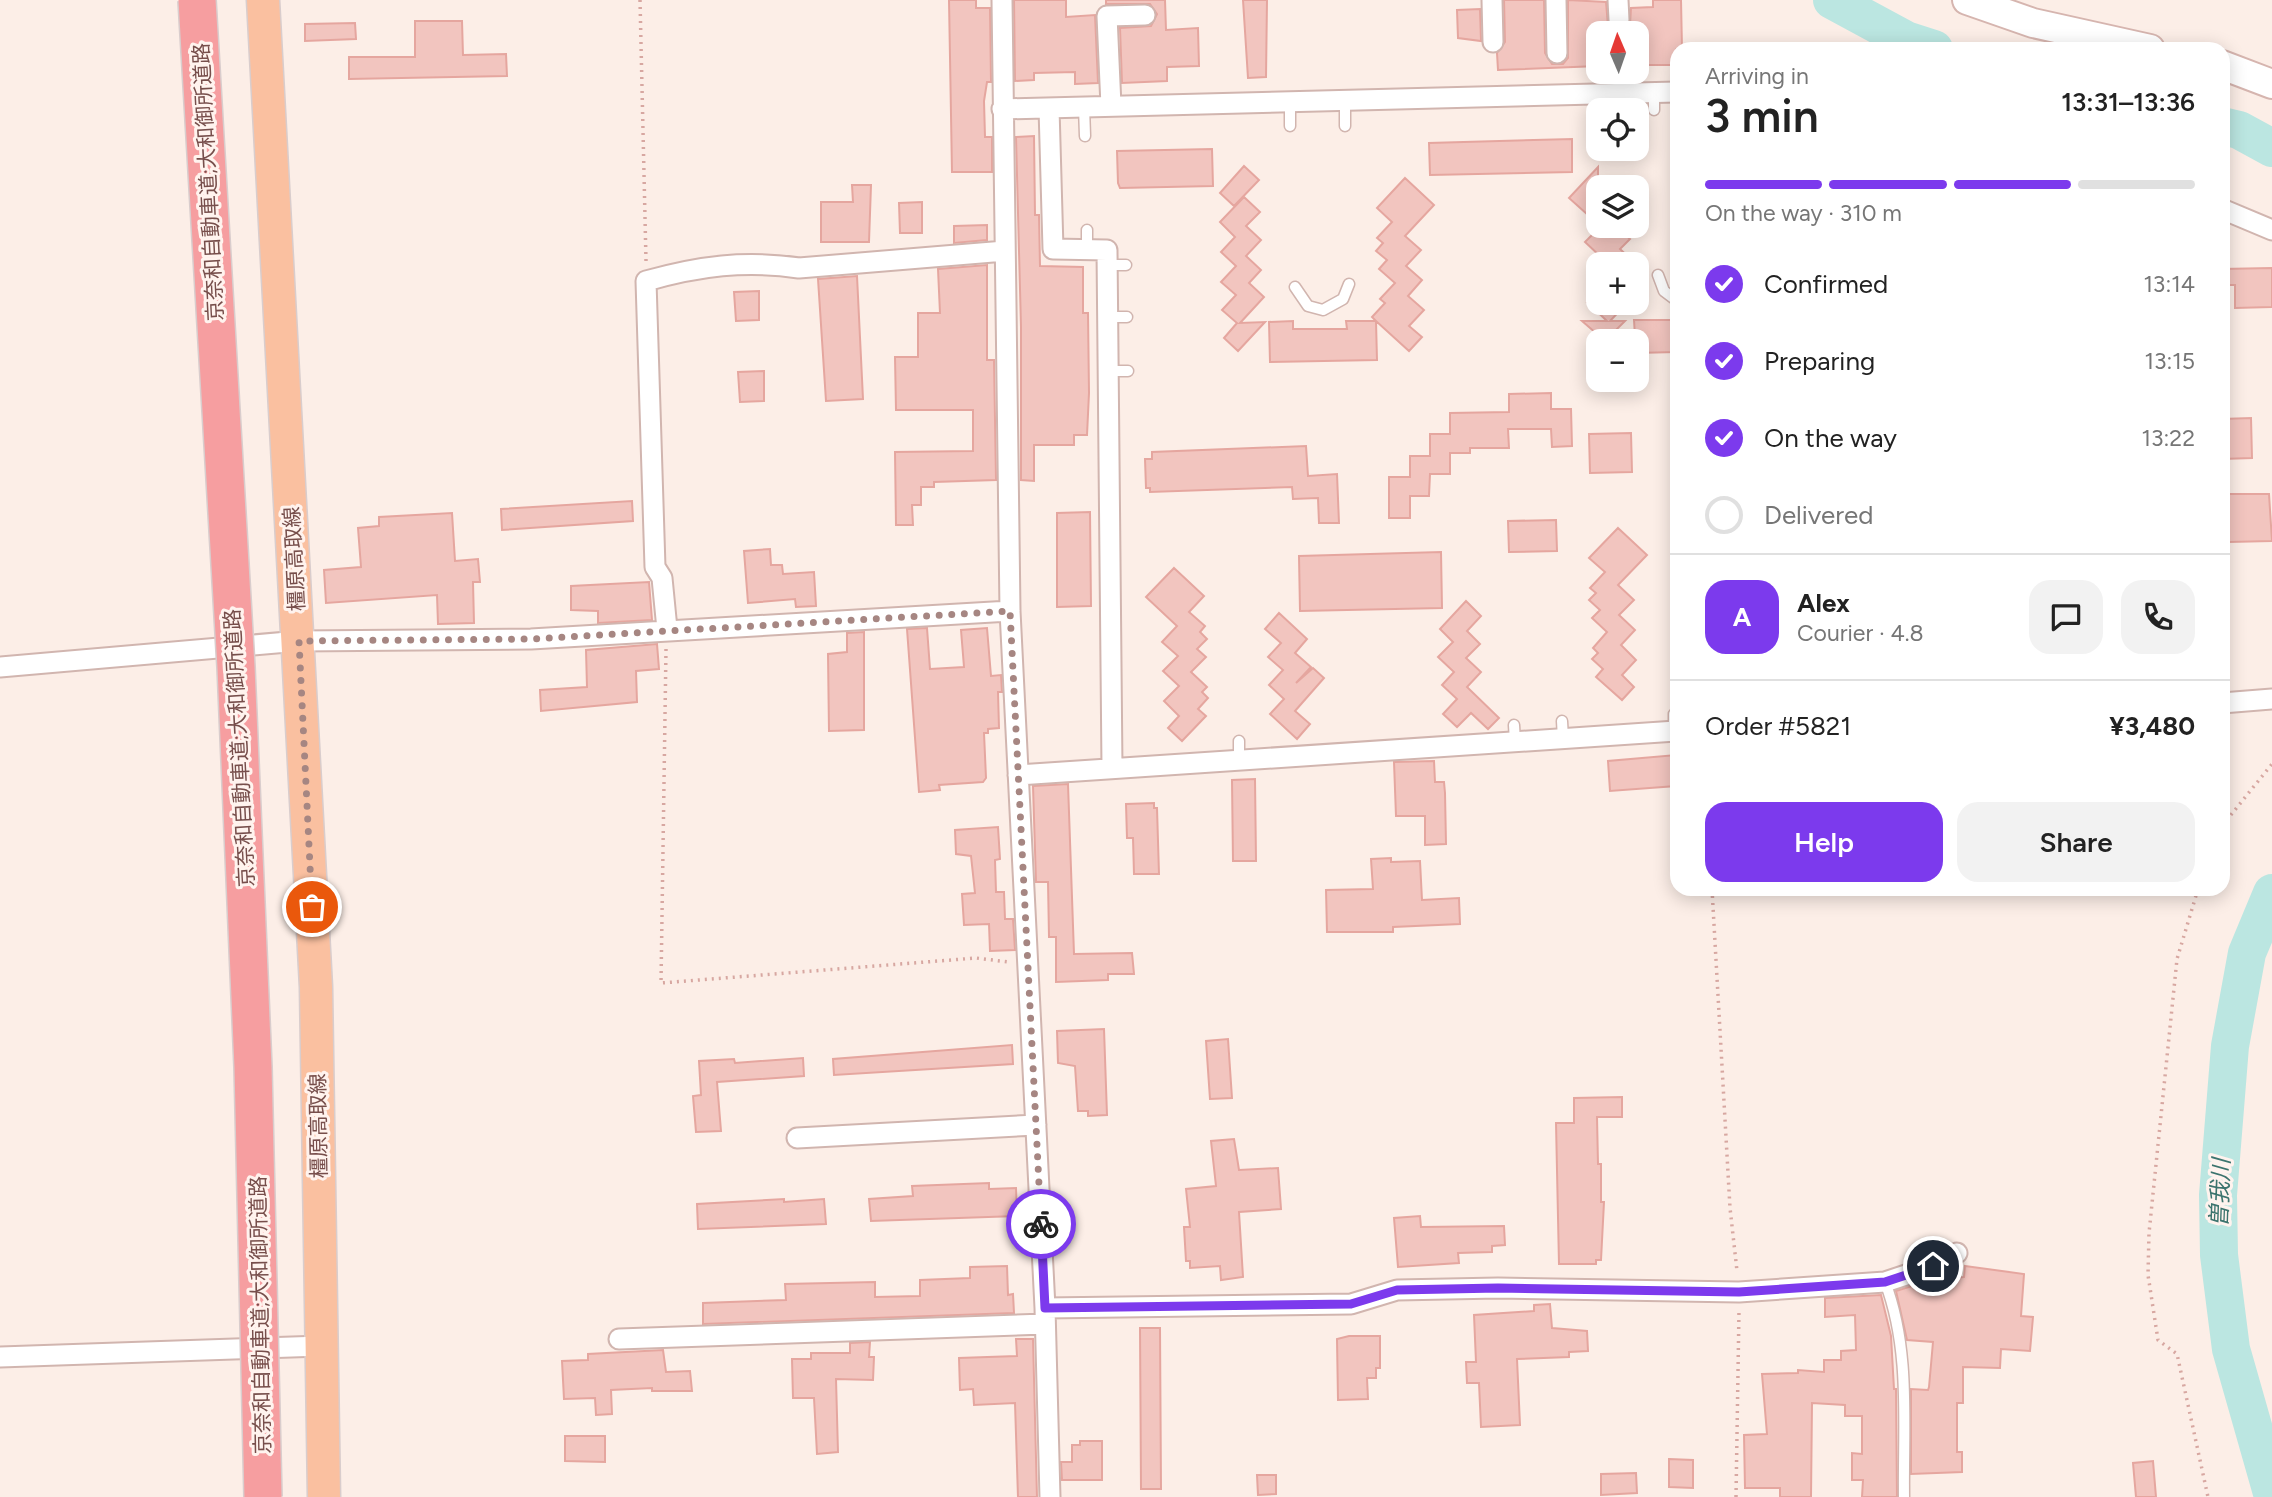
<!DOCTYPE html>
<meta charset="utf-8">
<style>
body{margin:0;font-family:Figtree,"Noto Sans JP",sans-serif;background:#f2f2f2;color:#222;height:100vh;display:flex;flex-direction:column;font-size:26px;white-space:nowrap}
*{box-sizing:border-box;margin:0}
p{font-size:23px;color:#767676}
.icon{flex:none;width:38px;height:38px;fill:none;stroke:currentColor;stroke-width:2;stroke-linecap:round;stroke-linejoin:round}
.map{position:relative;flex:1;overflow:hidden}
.details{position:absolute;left:1670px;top:42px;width:560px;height:854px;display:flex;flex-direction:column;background:#fff;border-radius:21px;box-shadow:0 4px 18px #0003}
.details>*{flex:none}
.needle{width:46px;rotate:358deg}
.fabs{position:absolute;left:1586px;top:21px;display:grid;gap:14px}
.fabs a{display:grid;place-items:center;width:63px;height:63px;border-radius:14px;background:#fff;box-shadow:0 4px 18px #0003;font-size:35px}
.pin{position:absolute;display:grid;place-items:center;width:60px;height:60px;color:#fff;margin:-30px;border:4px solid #fff;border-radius:50%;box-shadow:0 2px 7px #0007}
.courier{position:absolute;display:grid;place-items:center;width:70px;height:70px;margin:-35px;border:5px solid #7c3aed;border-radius:50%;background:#fff;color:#222;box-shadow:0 2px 9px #0007}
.head em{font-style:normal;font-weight:600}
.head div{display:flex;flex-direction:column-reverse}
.head{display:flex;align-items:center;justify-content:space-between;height:119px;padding:0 35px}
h1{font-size:46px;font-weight:600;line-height:52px}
.bar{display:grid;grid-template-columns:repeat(4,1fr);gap:10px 7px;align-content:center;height:84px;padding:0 35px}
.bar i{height:9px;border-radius:5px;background:#e0e0e0}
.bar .active{background:#7c3aed}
.bar p{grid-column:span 4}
.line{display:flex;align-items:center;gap:18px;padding:0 35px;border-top:2px solid #e0e0e0}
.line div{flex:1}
.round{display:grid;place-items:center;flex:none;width:74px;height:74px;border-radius:21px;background:#f2f2f2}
ol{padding:0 35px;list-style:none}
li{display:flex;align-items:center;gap:21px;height:77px}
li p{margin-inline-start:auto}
li .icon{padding:7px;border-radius:50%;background:#7c3aed;color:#fff;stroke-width:4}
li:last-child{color:#767676}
li i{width:38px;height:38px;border:4px solid #e0e0e0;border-radius:50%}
.button{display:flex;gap:14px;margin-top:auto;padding:14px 35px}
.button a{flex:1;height:80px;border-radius:21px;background:#7c3aed;color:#fff;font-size:28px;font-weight:600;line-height:80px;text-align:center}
.button a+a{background:#f2f2f2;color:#222}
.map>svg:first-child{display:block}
</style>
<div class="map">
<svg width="2272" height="1497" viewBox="0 0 2272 1497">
<rect width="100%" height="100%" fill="#fceee7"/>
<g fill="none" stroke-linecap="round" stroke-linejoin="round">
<path stroke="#bbe6e1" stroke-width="38" d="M1832,0L1906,40L1934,49
M2222,126L2239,130L2272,148
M2272,893L2247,953L2230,1046L2218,1195L2219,1255L2231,1349L2272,1493"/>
</g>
<path fill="#f2c5bf" stroke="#e5a69f" stroke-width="2" d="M949,0H976V8H990L991,82H987L984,101L985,137H992V172H952Z
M1014,0H1066V17L1095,15L1098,83L1075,84V72L1034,73V80L1015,81Z
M1106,0H1165L1166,30L1198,28L1199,66L1167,67V81L1122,83L1120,28L1151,26L1157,14L1150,4H1106Z
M1243,0H1267L1266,77L1248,78Z
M1504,0H1544L1545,53L1552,64H1563L1568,58V0L1606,2L1608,26L1619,32L1630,25L1631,8L1653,7V0H1681L1682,49H1676V65H1636V33H1598V66L1498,70L1497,53L1505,42Z
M1480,9L1481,41L1458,38L1457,10Z
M415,21H462L463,55L506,54L507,76L349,79V57H415Z
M355,23L356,39L305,41V24Z
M1034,136L1035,215H1039L1040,266L1083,267V313H1088L1089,393L1087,435H1074V445H1034V481L1021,480V327L1016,137Z
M1572,139V172L1430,175L1429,143Z
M1212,149L1213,186L1120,188L1118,183L1117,151Z
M1244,166L1259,180L1234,206L1220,193Z
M1598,167V224L1569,198Z
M1405,178L1434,205L1405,236L1421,250L1406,266L1422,280L1408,296L1424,310L1409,326L1422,337L1409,351L1376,321L1377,360L1270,362L1269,322L1293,321V329H1347L1346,321H1376L1372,317L1385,303L1380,299L1395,283L1379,269L1387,260L1376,251L1383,243L1377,238L1392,222L1377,208Z
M852,185H871L869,242H821V202H853Z
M1244,197L1260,212L1246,226L1261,240L1246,256L1261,270L1249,283L1264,297L1240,323L1265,322L1238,351L1224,338L1237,323L1222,310L1236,295L1221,282L1236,266L1221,252L1235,237L1220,222Z
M922,202V233H900L899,203Z
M987,225V240L954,243V226Z
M1601,226H1615L1630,239L1620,249L1636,264H1593L1601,257L1585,242Z
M987,265V360H994L996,480L934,482V487H921V505H912L913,525H896L895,452L973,451V410H896L895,357H918V313H940L938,269Z
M2272,268V307L2235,308V285H2222V269Z
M857,276L863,399L826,401L818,279Z
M759,291V320L736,321L734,292Z
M1588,303H1627L1610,321H1625L1605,341L1582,321H1607Z
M1634,320H1676V352L1636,353Z
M764,371V401L740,402L738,372Z
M1551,393V409H1571L1572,446L1552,447L1551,429H1508L1509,448H1470V453H1450V474H1430L1429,496H1410V518H1389V477H1410V456H1430V434H1450V413L1509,412V394Z
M2251,418L2252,458L2222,459V419Z
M1631,433L1632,472L1590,473L1589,434Z
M1306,446L1308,476L1337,474L1339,523H1319L1318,498L1293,499L1292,487L1150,492V488H1146L1145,459H1152V452Z
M2228,494H2269L2272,541L2229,542Z
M632,501L633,521L502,530L501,509Z
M1090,512L1091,606L1057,607V513Z
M452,513L455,561L478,559L480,582H473L474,623L438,624L437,595L326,603L324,570L361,567L358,528L379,526V517Z
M1556,520L1557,551L1509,552L1508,521Z
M1618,528L1647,555L1618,585L1634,600L1619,615L1635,630L1621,645L1636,660L1622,675L1634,687L1622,700L1596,677L1603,669L1592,659L1598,653L1593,648L1607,632L1592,618L1600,610L1589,600L1596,593L1590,588L1605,572L1589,558Z
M770,549L771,565H782L783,574L814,572L816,606L796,607L795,599L748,603L744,551Z
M1441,552L1442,608L1300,611L1299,556Z
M1174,568L1204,596L1189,612L1205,626L1200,632L1207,639L1197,649L1206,657L1191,672L1207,687L1202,692L1208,698L1198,709L1206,716L1182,741L1168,728L1179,716L1164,701L1179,686L1163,671L1178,656L1162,642L1177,626L1146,597Z
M649,582L652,620L598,623V611L571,610V586Z
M1466,601L1481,616L1467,631L1480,644L1466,658L1481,672L1467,687L1499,718L1488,729L1471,713L1457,727L1443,714L1457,699L1442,685L1454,672L1438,657L1453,642L1440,629Z
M1279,613L1307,639L1295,653L1311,667L1296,683L1313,668L1324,678L1295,711L1310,724L1297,739L1270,714L1284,699L1269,685L1283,670L1268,657L1281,643L1265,629Z
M927,628L930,669L964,667L961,630L987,628L991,676L1001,675L1002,692H998L999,728L988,729V733H984L986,778L983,782L939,785L940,790L919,792L907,629Z
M864,632V730L829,731L828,654L847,652V633Z
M657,644L659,669L636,671L637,702L541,711L540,690L587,687L586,650Z
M1676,755V786L1610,791L1608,761Z
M1434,761L1435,782H1444L1445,793L1446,844L1425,845V816H1396L1394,762Z
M1255,779L1256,861H1233L1232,780Z
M1068,784L1074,954L1132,953L1134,974H1108V980L1056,982V937H1049L1048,882H1036L1033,786Z
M1154,803V808H1157L1159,874H1134L1133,838H1127L1126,804Z
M998,827L1000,859L995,860L996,892H1004L1005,919H1013L1015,950L990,951L989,924L964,925L962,894L975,893L971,856L956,854L955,830Z
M1391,858V862L1420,861L1422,900L1459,898L1460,924L1393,927V932H1327L1326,890L1373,889L1371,859Z
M1104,1029L1107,1115L1088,1116V1111H1078L1075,1066L1058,1063L1057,1031Z
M1228,1039L1232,1098L1210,1099L1206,1041Z
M1012,1045L1013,1064L834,1075L833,1059Z
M803,1058L804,1076L717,1082L721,1131L696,1132L693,1096L701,1095L699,1061L734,1059L735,1063Z
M1622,1097V1117H1597L1598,1164H1601V1202H1604L1601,1260H1596V1264H1559L1556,1123H1574V1098Z
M1234,1139L1239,1170L1278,1168L1281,1209L1239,1212L1243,1277L1221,1280L1220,1266L1190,1268V1261H1186L1184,1227H1190L1186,1189L1216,1186L1211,1141Z
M989,1183V1189L1016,1188L1017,1216L871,1221L869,1199L913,1196L912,1186Z
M784,1199V1202L824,1199L826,1224L698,1229L697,1204Z
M1420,1216L1421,1227L1504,1226L1505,1245L1492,1246V1252L1458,1253L1459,1263L1398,1267L1394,1218Z
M1007,1266L1008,1295L1013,1294L1014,1313L703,1324V1303L786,1300L785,1284L875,1282V1297L920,1296V1280L970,1278V1267Z
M1965,1266L2024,1274L2021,1316L2033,1317L2030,1351L2001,1349L2000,1368L1963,1367V1403H1957V1452H1962V1472L1911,1474V1389L1928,1390L1929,1387L1933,1342L1907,1340L1896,1291L1934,1279L1964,1277Z
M1881,1295L1891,1336L1894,1389H1896L1897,1497H1862L1863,1480H1852V1453L1862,1454V1416H1845V1405L1812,1403L1811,1497H1780V1488H1745L1744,1435L1767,1434L1762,1374L1798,1373V1370L1824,1372V1360H1841V1351L1856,1350L1855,1315L1825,1317V1298Z
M1550,1304L1552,1328L1587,1331L1588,1351L1569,1352V1357L1517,1359L1520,1425L1481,1427L1479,1383H1467L1466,1362H1476L1474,1315L1534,1311V1305Z
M1140,1328H1160L1161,1489H1141Z
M1349,1336H1380V1368H1376V1378H1367L1368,1399L1338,1400L1337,1339Z
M1016,1339H1033L1037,1497H1018L1015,1403L974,1405L973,1389L960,1390L959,1358L1017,1356Z
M870,1342L869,1357H874L873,1380L836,1379L838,1452L817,1454L814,1398H793L792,1359H811V1353H850V1343Z
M663,1350L666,1372L690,1371L692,1391H652V1388L611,1390L612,1414L596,1415L595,1398L564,1399L562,1361L588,1360V1354Z
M565,1436H605V1462L565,1461Z
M1080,1441H1102V1480H1062L1061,1462H1072V1445H1080Z
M1669,1459L1693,1460V1488L1669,1487Z
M2153,1461L2156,1497H2136L2133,1463Z
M1636,1473L1637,1493L1601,1495V1474Z
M1257,1475H1276V1494L1258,1495Z"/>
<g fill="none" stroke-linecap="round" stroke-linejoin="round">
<defs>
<path id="lane" d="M1654,92V110
M1345,100V126
M1290,102V126
M1084,107L1085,136
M1087,230V249
M1107,265H1126
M1658,275L1664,291L1676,300
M1295,287L1308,306L1323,310L1343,299L1349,284
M1107,317H1127
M1108,371H1128
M1674,714V731
M1562,721L1563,739
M1514,725L1515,742
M1239,741V760
M1885,1282C1911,1350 1903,1426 1904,1497"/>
<path id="street" d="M1002,0L1010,611L1045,1308L1050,1497
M1492,0L1493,42
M1556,0L1557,53
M1618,0L1619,20
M1111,106L1107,16L1145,15
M1049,108L1053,249L1107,250L1112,768
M1002,109L1676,92
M2222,209L2272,230
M667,629L662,578L655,567L646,281C699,266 745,260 799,268L1005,251
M0,667L299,641L531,639L1010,611
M2222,703L2272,699
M1018,775L1676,731
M797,1138L1036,1125
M1045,1308L1351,1304L1397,1290L1498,1288L1739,1292L1885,1282L1933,1266L1957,1253
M619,1339L1045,1324
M0,1357L322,1346"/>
<path id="secondary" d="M1967,0L2033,23L2150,49
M2222,65L2272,84"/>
<path id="primary" d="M263,0L316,987L324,1497"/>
</defs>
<use href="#lane" stroke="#d1b5af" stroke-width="13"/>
<use href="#street" stroke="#d1b5af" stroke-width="23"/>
<use href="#secondary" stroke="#d6b5af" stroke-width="32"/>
<use href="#primary" stroke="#d9cdcd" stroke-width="35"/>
<path stroke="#d7a7a1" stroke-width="3.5" stroke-dasharray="2 5" stroke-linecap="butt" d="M640,0L646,261
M666,649L661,983L976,958L1008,962
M2222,834L2230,816L2272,764
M1712,889L1730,1208L1737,1271
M2198,889L2177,959L2149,1233L2148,1275L2158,1340L2177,1354L2208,1497
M1736,1497L1739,1310"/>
<use href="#lane" stroke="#fff" stroke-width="10"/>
<use href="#street" stroke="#fff" stroke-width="19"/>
<use href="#secondary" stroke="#fff" stroke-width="28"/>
<use href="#primary" stroke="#fac0a0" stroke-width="32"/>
<defs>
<path id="highway-bridge" d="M197,0L236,667L253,1067L263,1497"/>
</defs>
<use href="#highway-bridge" stroke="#d9cdcd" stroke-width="40" stroke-linecap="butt"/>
<use href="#highway-bridge" stroke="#f69ea0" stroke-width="37"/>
</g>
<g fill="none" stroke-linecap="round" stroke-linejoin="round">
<path stroke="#a68682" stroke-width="7" stroke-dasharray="0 12.6" d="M312,907L299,641L531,639L1010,611L1041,1224"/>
<path stroke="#7c3aed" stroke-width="9" d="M1041,1224L1045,1308L1351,1304L1397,1290L1498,1288L1739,1292L1885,1282L1933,1266"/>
</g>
<g text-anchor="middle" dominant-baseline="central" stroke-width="6" stroke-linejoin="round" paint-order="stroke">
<g font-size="21" fill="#774e4b" stroke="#fff3ee">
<text transform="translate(208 182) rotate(-93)">京奈和自動車道;大和御所道路</text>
<text transform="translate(294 559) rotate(-93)">橿原高取線</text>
<text transform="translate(239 748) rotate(-93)">京奈和自動車道;大和御所道路</text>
<text transform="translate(318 1126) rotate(-91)">橿原高取線</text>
<text transform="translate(260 1315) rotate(-91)">京奈和自動車道;大和御所道路</text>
</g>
<g font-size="23" font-style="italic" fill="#3c746e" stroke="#fff3ee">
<text transform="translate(2220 1193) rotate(-88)">曽我川</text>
</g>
</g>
</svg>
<div class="fabs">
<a><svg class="needle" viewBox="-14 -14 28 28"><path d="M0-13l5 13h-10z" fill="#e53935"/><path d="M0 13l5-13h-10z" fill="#767676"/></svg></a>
<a><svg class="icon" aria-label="locate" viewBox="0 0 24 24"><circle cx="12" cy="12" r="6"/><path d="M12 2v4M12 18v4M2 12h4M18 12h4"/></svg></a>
<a><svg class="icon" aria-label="layers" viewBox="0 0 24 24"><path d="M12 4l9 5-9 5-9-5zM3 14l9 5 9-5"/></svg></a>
<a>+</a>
<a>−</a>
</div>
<div class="pin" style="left:312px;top:907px;background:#ea580c"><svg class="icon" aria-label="bag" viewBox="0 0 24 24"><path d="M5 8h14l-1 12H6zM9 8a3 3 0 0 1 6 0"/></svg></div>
<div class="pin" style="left:1933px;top:1266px;background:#1f2937"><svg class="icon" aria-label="home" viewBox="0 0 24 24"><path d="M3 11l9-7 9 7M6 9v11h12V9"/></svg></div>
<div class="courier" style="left:1041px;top:1224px"><svg class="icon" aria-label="bike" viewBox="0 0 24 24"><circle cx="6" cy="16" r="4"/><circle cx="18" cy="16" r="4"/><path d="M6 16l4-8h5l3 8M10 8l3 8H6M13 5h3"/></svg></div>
<section class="details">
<div class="head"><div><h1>3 min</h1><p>Arriving in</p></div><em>13:31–13:36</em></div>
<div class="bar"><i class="active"></i><i class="active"></i><i class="active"></i><i></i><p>On the way · 310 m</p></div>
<ol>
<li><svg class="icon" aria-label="check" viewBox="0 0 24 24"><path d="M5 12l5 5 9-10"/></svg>Confirmed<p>13:14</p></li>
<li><svg class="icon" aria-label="check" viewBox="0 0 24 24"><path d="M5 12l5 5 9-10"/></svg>Preparing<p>13:15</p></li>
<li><svg class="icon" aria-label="check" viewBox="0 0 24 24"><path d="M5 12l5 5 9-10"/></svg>On the way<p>13:22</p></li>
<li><i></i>Delivered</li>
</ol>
<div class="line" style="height:126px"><b class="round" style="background:#7c3aed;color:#fff">A</b><div><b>Alex</b><p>Courier · 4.8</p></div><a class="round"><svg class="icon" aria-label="chat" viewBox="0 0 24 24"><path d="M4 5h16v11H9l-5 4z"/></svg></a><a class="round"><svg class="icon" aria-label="phone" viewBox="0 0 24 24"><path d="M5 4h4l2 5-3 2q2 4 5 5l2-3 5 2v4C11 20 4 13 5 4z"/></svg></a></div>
<div class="line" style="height:91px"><div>Order #5821</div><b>¥3,480</b></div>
<div class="button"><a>Help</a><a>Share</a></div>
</section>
</div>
